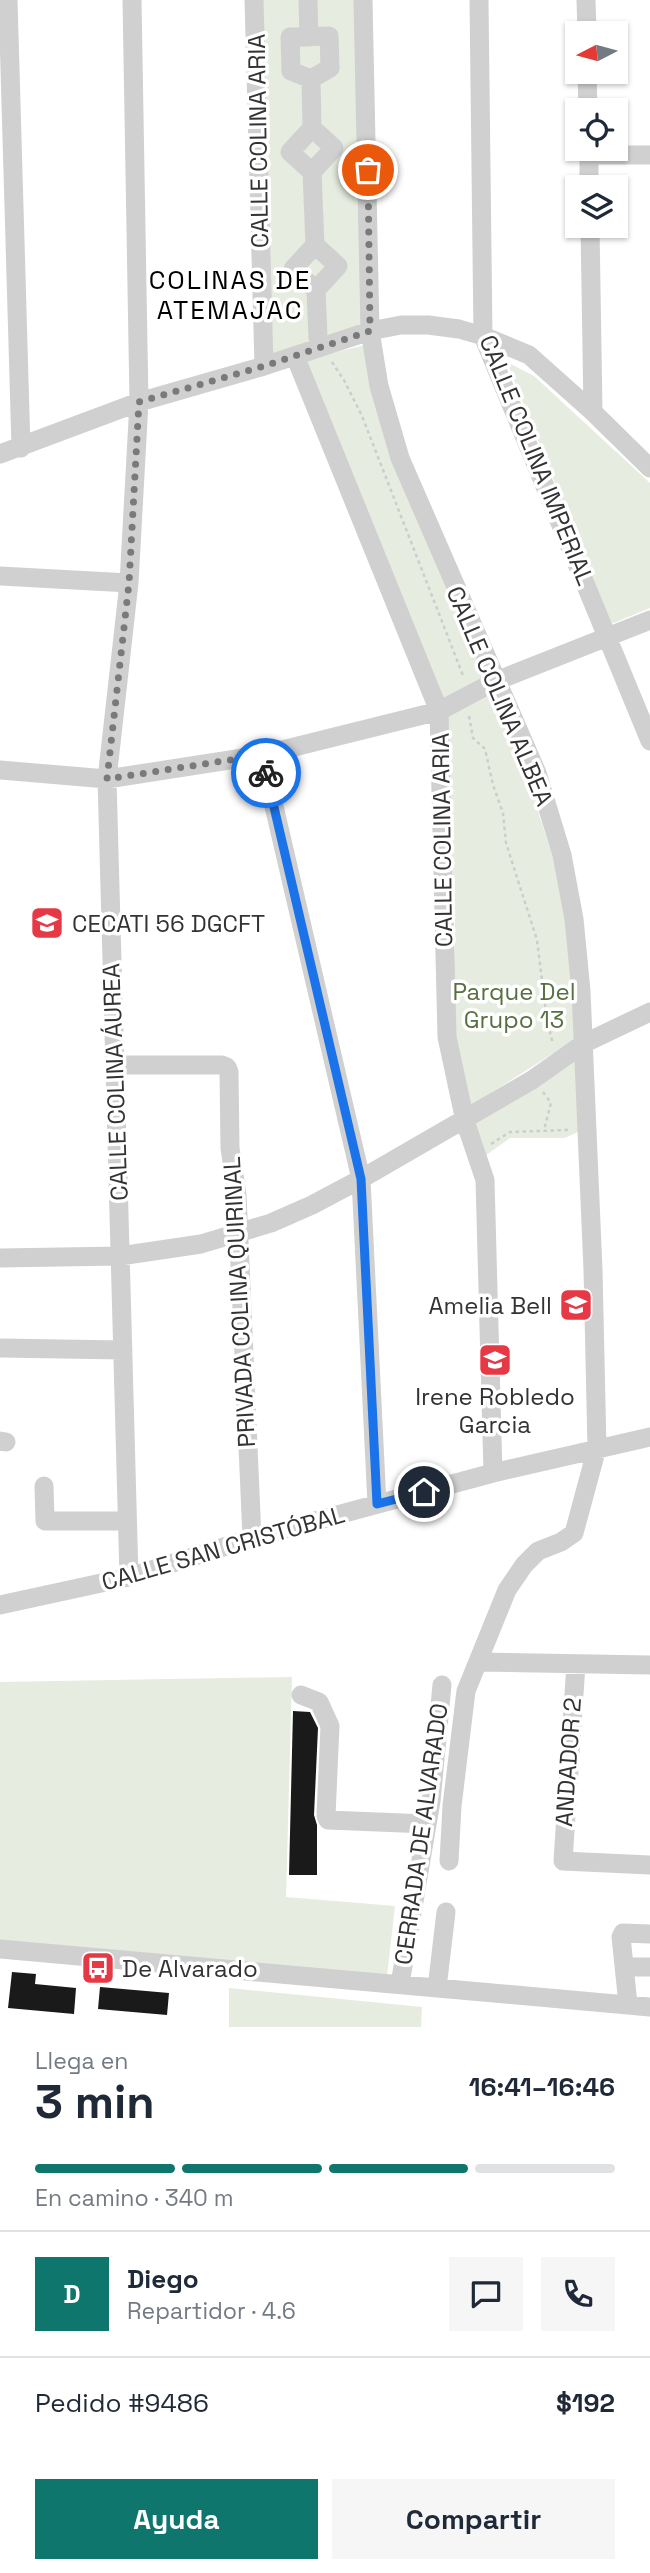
<!DOCTYPE html>
<html lang="es">
<meta charset="utf-8">
<style>
body{margin:0;font-family:"Space Grotesk",sans-serif;background:#f6f6f7;color:#1f2937;height:100vh;display:flex;flex-direction:column;font-size:26px;white-space:nowrap}
*{box-sizing:border-box;margin:0}
p{font-size:23px;color:#747a83}
.icon{flex:none;width:38px;height:38px;fill:none;stroke:currentColor;stroke-width:2;stroke-linecap:round;stroke-linejoin:round}
.map{position:relative;height:2027px;overflow:hidden}
.details{display:flex;flex-direction:column;background:#fff;flex:1}
.details>*{flex:none}
.needle{width:46px;rotate:264deg}
.controls{position:absolute;left:565px;top:21px;display:grid;gap:14px}
.controls a{display:grid;place-items:center;width:63px;height:63px;border-radius:0px;background:#fff;box-shadow:0 2px 5px #0004;font-size:35px}
.pin{position:absolute;display:grid;place-items:center;width:60px;height:60px;color:#fff;margin:-30px;border:4px solid #fff;border-radius:50%;box-shadow:0 2px 7px #0007}
.courier{position:absolute;display:grid;place-items:center;width:70px;height:70px;margin:-35px;border:5px solid #1a73e8;border-radius:50%;background:#fff;color:#222;box-shadow:0 2px 9px #0007}
.head em{font-style:normal;font-weight:800}
.head div{display:flex;flex-direction:column-reverse}
.head{display:flex;align-items:center;justify-content:space-between;height:119px;padding:0 35px}
h1{font-size:46px;font-weight:800;line-height:52px}
.bar{display:grid;grid-template-columns:repeat(4,1fr);gap:10px 7px;align-content:center;height:84px;padding:0 35px}
.bar i{height:9px;border-radius:5px;background:#e0e1e3}
.bar .selected{background:#0f766e}
.bar p{grid-column:span 4}
.line{display:flex;align-items:center;gap:18px;padding:0 35px;border-top:2px solid #e0e1e3}
.line div{flex:1}
.round{display:grid;place-items:center;flex:none;width:74px;height:74px;border-radius:0px;background:#f6f6f7}
.action{display:flex;gap:14px;margin-top:auto;padding:14px 35px}
.action a{flex:1;height:80px;border-radius:0px;background:#0f766e;color:#fff;font-size:28px;font-weight:800;line-height:80px;text-align:center}
.action a+a{background:#f6f6f7;color:#1f2937}
.map>svg:first-child{display:block}
</style>
<div class="map">
<svg width="650" height="2027" viewBox="0 0 650 2027">
<rect width="100%" height="100%" fill="#fff"/>
<path fill="#e6ecdf" d="M263,0H357L365,324L271,355Z
M365,345L489,673L442,702L305,360Z
M507,362L534,376L650,483V608L611,624Z
M493,694L521,760L563,888L577,1038L469,1107L453,1030L455,932L447,717Z
M579,1057L582,1130L565,1138H510L485,1156L472,1124Z
M292,1677L286,1897L395,1906L387,1976L0,1940V1682Z
M229,1988L422,2007L421,2027H229Z"/>
<path fill="#1a1a1a" d="M293,1711L310,1712L318,1728L314,1815L317,1825V1875H289Z
M12,1972L36,1974L35,1984L76,1988L74,2014L8,2008Z
M100,1987L169,1993L167,2015L98,2009Z"/>
<g fill="none" stroke-linecap="round" stroke-linejoin="round">
<path stroke="#cdcdcd" stroke-width="2.5" stroke-dasharray="3.5 3.5" stroke-linecap="butt" d="M332,362L345,382L362,416L464,678
M469,716L473,738L485,749L493,785L503,813L506,843L537,940L547,1020L553,1044
M543,1092L551,1103L544,1130
M491,1144L510,1132L568,1130"/>
<path stroke="#d0d0d0" stroke-width="19" d="M8,0L21,448
M254,0L264,366
M308,0L309,37
M363,0L370,331L379,386L400,458L537,773L562,855L574,919L581,991L593,1270L597,1448L574,1533L561,1542L538,1551L524,1565L507,1590L466,1691L452,1806L449,1861
M479,0L483,336L650,741
M586,0L587,33
M329,36L330,68L311,79L291,71L290,37Z
M587,72L588,110
M311,79L312,128
M312,128L334,148L312,172L290,152Z
M589,149V187
M589,155H650
M312,172L315,245
M590,226L593,412
M315,245L338,266L316,290L293,269Z
M316,290L318,338
M295,356L439,711L447,1037L465,1121L485,1180L493,1473
M0,454L139,402L264,366L370,331L401,325H428L459,329L483,336L529,355L593,412L650,468
M0,576L129,583
M262,755L361,1179L377,1504
M0,770L107,779L262,755L439,711L496,681L650,620
M115,1065H222L227,1067L229,1072L230,1148L237,1195L252,1538
M0,1258L120,1256L201,1244L271,1223L312,1205L361,1179L532,1080L583,1044L650,1012
M0,1348L123,1350
M0,1441L6,1442
M44,1486L45,1521H127
M129,1577L107,779L129,583L139,402L132,0
M0,1605L129,1577L252,1538L493,1473L650,1437
M479,1662L650,1665
M576,1664L563,1861L650,1865
M301,1695L319,1702L330,1726L326,1816L328,1820L427,1824
M0,1949L650,2007
M625,1967H650
M400,1984L431,1801L442,1685
M437,1988L446,1912
M628,2004L621,1937L623,1933L650,1934"/>
</g>
<g fill="none" stroke-linecap="round" stroke-linejoin="round">
<path stroke="#7a7a7a" stroke-width="7" stroke-dasharray="0 12.6" d="M266,773L262,755L107,779L129,583L139,402L264,366L370,331L368,170"/>
<path stroke="#1a73e8" stroke-width="9" d="M266,773L361,1179L377,1504L424,1492"/>
</g>
<defs>
<symbol id="university-square" viewBox="-11 -11 22 22"><rect x="-9" y="-9" width="18" height="18" rx="4" fill="#e63946" stroke="#fff"/><path d="M0-5L7-2L0 1L-7-2ZM-4 1L0 2.5L4 1V4Q0 6-4 4Z" fill="#fff"/></symbol>
<symbol id="school-square" viewBox="-11 -11 22 22"><rect x="-9" y="-9" width="18" height="18" rx="4" fill="#e63946" stroke="#fff"/><path d="M0-5L7-2L0 1L-7-2ZM-4 1L0 2.5L4 1V4Q0 6-4 4Z" fill="#fff"/></symbol>
<symbol id="bus-square" viewBox="-11 -11 22 22"><rect x="-9" y="-9" width="18" height="18" rx="4" fill="#e63946" stroke="#fff"/><path d="M-5-6H5V4H4V6H2V4H-2V6H-4V4H-5ZM-3.5-4V0h7V-4ZM-3.5 1.2v1.5H-2V1.2ZM2 1.2v1.5H3.5V1.2Z" fill="#fff"/></symbol>
</defs>
<g fill-rule="evenodd">
<use href="#university-square" x="28" y="904" width="38" height="38"/>
<use href="#school-square" x="557" y="1286" width="38" height="38"/>
<use href="#school-square" x="476" y="1341" width="38" height="38"/>
<use href="#bus-square" x="79" y="1949" width="38" height="38"/>
</g>
<g text-anchor="middle" dominant-baseline="central" stroke-width="7" stroke-linejoin="round" paint-order="stroke">
<g font-size="24" fill="#333" stroke="#fff">
<text transform="translate(258 141) rotate(-91)">CALLE COLINA ARIA</text>
<text transform="translate(537 460) rotate(68)">CALLE COLINA IMPERIAL</text>
<text transform="translate(500 696) rotate(67)">CALLE COLINA ALBEA</text>
<text transform="translate(442 840) rotate(-91)">CALLE COLINA ARIA</text>
<text transform="translate(115 1082) rotate(-92)">CALLE COLINA ÁUREA</text>
<text transform="translate(239 1302) rotate(-93)">PRIVADA COLINA QUIRINAL</text>
<text transform="translate(223 1548) rotate(-16)">CALLE SAN CRISTÓBAL</text>
<text transform="translate(568 1762) rotate(-86)">ANDADOR 2</text>
<text transform="translate(421 1834) rotate(-82)">CERRADA DE ALVARADO</text>
</g>
<g font-size="24" fill="#333" stroke="#fff" text-anchor="start">
<text x="72" y="923">CECATI 56 DGCFT</text>
<text x="552" y="1305" text-anchor="end">Amelia Bell</text>
<text x="495" y="1396" text-anchor="middle">Irene Robledo<tspan x="495" dy="28">Garcia</tspan></text>
<text x="122" y="1968">De Alvarado</text>
</g>
<g font-size="24" fill="#56703f" stroke="#fff">
<text x="514" y="991">Parque Del<tspan x="514" dy="28">Grupo 13</tspan></text>
</g>
<g font-size="26" letter-spacing="2" fill="#000" stroke="#fff">
<text x="230" y="280">COLINAS DE<tspan x="230" dy="30">ATEMAJAC</tspan></text>
</g>
</g>
</svg>
<div class="controls">
<a><svg class="needle" viewBox="-14 -14 28 28"><path d="M0-13l5 13h-10z" fill="#e53935"/><path d="M0 13l5-13h-10z" fill="#747a83"/></svg></a>
<a><svg class="icon" aria-label="locate" viewBox="0 0 24 24"><circle cx="12" cy="12" r="6"/><path d="M12 2v4M12 18v4M2 12h4M18 12h4"/></svg></a>
<a><svg class="icon" aria-label="layers" viewBox="0 0 24 24"><path d="M12 4l9 5-9 5-9-5zM3 14l9 5 9-5"/></svg></a>
</div>
<div class="pin" style="left:368px;top:170px;background:#ea580c"><svg class="icon" aria-label="bag" viewBox="0 0 24 24"><path d="M5 8h14l-1 12H6zM9 8a3 3 0 0 1 6 0"/></svg></div>
<div class="pin" style="left:424px;top:1492px;background:#1f2937"><svg class="icon" aria-label="home" viewBox="0 0 24 24"><path d="M3 11l9-7 9 7M6 9v11h12V9"/></svg></div>
<div class="courier" style="left:266px;top:773px"><svg class="icon" aria-label="bike" viewBox="0 0 24 24"><circle cx="6" cy="16" r="4"/><circle cx="18" cy="16" r="4"/><path d="M6 16l4-8h5l3 8M10 8l3 8H6M13 5h3"/></svg></div>
</div>
<section class="details">
<div class="head"><div><h1>3 min</h1><p>Llega en</p></div><em>16:41–16:46</em></div>
<div class="bar"><i class="selected"></i><i class="selected"></i><i class="selected"></i><i></i><p>En camino · 340 m</p></div>
<div class="line" style="height:126px"><b class="round" style="background:#0f766e;color:#fff">D</b><div><b>Diego</b><p>Repartidor · 4.6</p></div><a class="round"><svg class="icon" aria-label="chat" viewBox="0 0 24 24"><path d="M4 5h16v11H9l-5 4z"/></svg></a><a class="round"><svg class="icon" aria-label="phone" viewBox="0 0 24 24"><path d="M5 4h4l2 5-3 2q2 4 5 5l2-3 5 2v4C11 20 4 13 5 4z"/></svg></a></div>
<div class="line" style="height:91px"><div>Pedido #9486</div><b>$192</b></div>
<div class="action"><a>Ayuda</a><a>Compartir</a></div>
</section>
